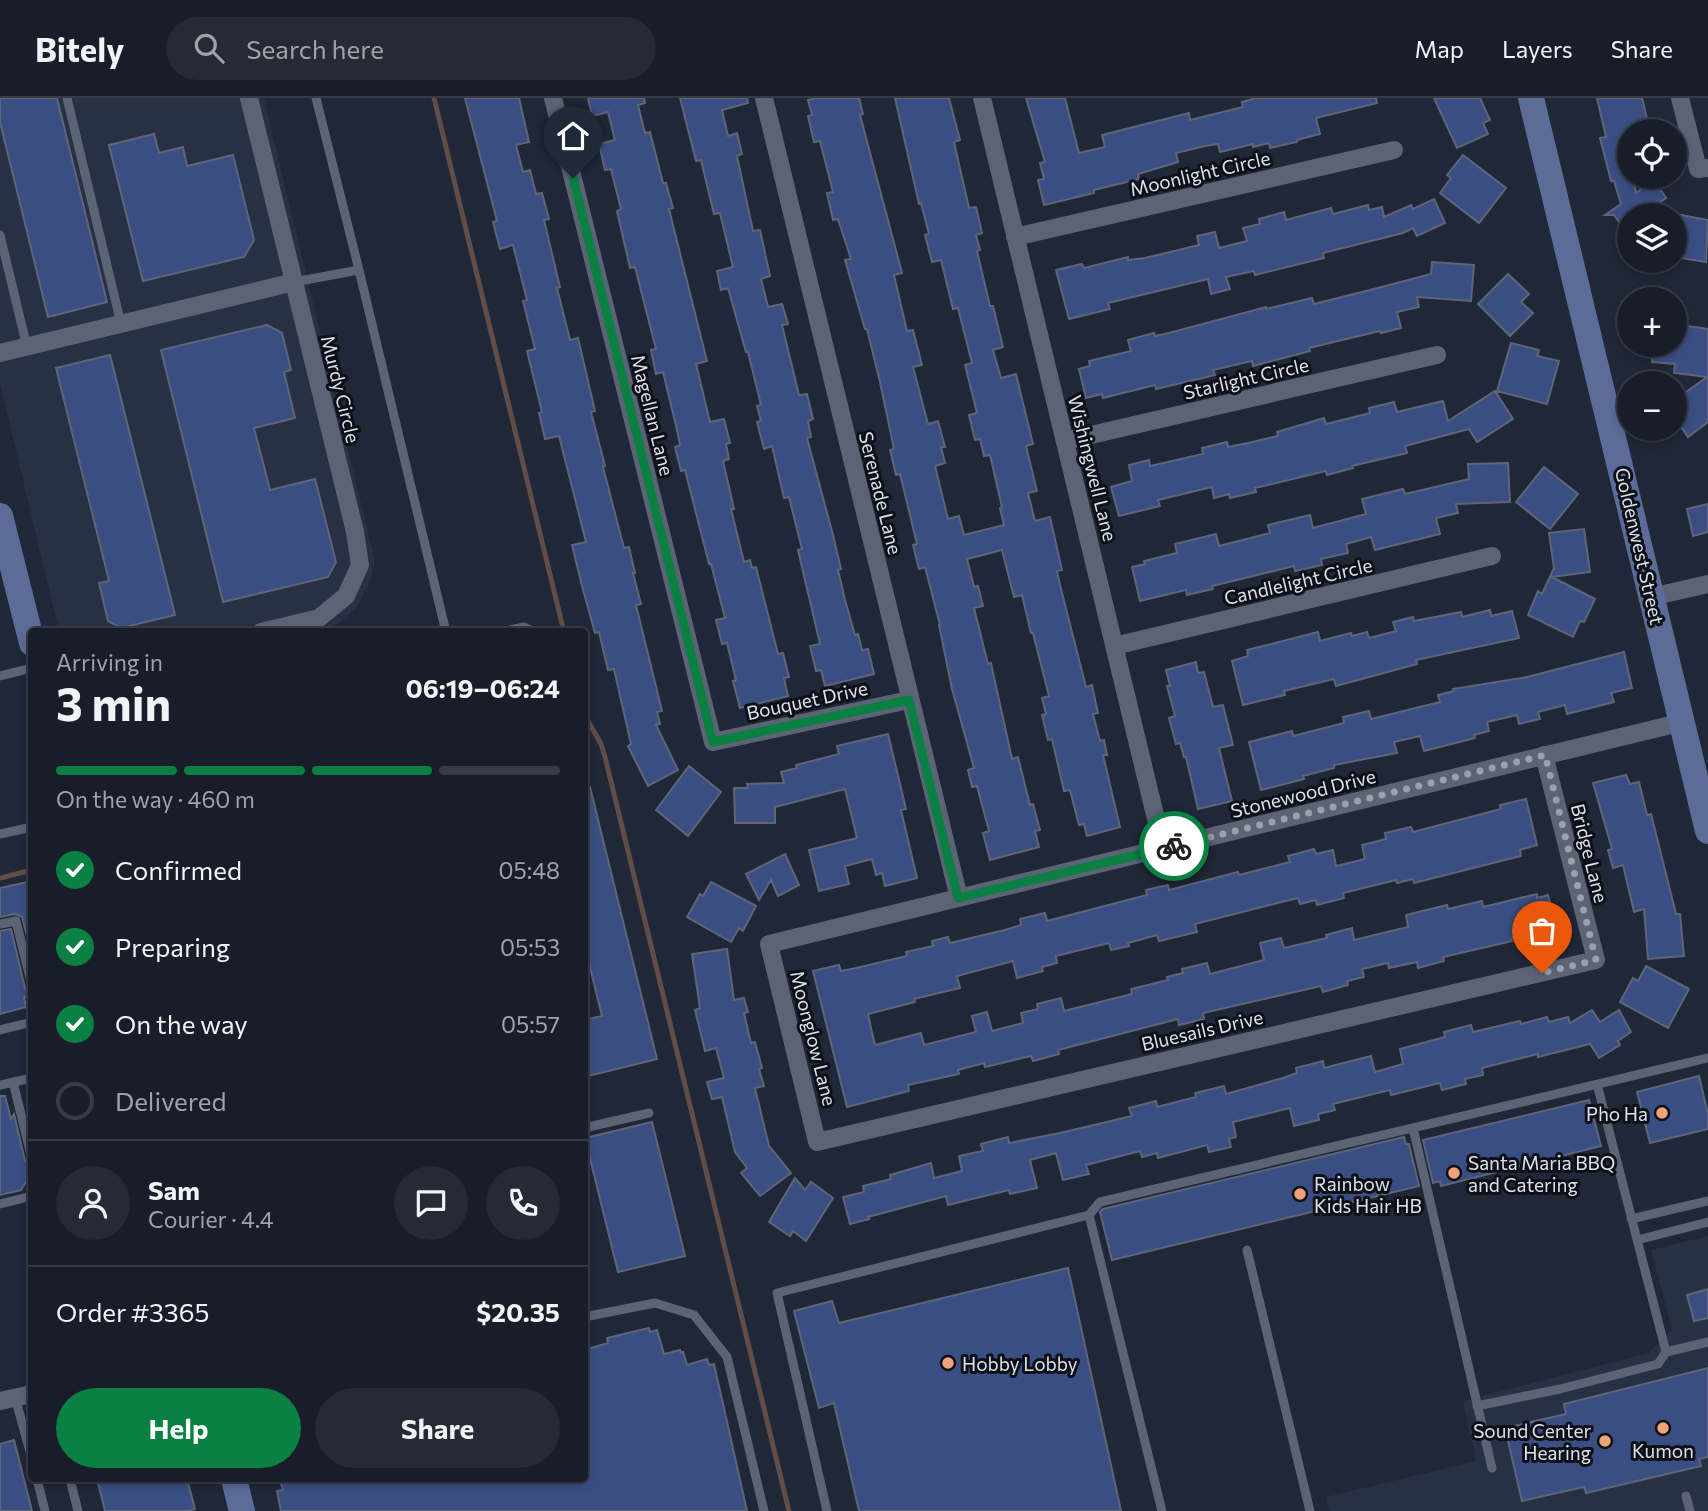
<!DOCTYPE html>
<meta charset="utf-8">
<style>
body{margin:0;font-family:Commissioner,sans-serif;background:#252a35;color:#f1f3f6;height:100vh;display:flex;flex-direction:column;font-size:26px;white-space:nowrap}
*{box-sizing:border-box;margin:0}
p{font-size:23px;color:#9fa2a8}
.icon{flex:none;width:38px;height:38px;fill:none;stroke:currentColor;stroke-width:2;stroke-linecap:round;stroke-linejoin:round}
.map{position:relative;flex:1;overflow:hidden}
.side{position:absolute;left:28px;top:530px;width:560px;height:854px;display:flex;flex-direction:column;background:#181d29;border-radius:7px;box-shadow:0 4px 10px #0003,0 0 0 2px #363b46}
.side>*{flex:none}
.buttons{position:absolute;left:1617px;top:21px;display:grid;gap:14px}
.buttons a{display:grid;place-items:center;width:70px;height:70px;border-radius:50%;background:#181d29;box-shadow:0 4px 10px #0003,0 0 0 2px #363b46;font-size:35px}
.pin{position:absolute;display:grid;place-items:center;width:60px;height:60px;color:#fff;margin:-72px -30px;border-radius:50% 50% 50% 0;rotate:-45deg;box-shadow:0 0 7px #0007}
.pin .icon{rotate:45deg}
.courier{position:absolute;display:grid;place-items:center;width:70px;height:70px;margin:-35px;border:5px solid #0b8043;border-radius:50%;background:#fff;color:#222;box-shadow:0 2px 9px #0007}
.head em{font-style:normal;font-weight:700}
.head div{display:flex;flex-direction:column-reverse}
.head{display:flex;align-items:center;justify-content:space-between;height:119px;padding:0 28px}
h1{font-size:46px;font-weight:700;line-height:52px}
.bar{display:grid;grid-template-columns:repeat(4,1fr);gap:10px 7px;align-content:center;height:84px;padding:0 28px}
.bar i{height:9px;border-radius:5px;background:#363b46}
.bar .current{background:#0b8043}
.bar p{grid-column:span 4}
.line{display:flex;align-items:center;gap:18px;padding:0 28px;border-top:2px solid #363b46}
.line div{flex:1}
.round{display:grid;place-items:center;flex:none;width:74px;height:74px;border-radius:37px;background:#252a35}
ol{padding:0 28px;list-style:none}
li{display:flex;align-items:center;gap:21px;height:77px}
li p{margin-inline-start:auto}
li .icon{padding:7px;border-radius:50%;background:#0b8043;color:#fff;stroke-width:4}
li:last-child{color:#9fa2a8}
li i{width:38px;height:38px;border:4px solid #363b46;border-radius:50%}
.button{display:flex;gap:14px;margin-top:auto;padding:14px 28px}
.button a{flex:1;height:80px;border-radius:42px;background:#0b8043;color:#fff;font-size:28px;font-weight:700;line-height:80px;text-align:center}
.button a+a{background:#252a35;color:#f1f3f6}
header{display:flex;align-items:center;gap:42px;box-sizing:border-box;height:98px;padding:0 35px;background:#181d29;border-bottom:2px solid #363b46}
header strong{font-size:33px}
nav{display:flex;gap:38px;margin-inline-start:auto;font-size:24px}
.search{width:490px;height:63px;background:#252a35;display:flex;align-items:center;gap:18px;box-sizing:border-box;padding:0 24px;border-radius:38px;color:#9fa2a8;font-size:26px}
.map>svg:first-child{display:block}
</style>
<header>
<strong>Bitely</strong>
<div class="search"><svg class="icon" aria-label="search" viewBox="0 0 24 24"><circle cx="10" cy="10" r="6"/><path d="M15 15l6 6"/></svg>Search here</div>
<nav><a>Map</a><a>Layers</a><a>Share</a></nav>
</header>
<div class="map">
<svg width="1708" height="1413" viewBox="0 0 1708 1413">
<rect width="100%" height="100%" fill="#202737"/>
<path fill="#273045" d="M0,0H264L375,463L370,484L357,509L339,525L319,534H59L0,285Z
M1708,1138V1413H1329L1326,1399L1476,1363L1463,1303L1648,1255L1672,1232L1651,1152Z"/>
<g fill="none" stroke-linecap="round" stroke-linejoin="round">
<path stroke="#604d47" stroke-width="5" d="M434,0L564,534
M584,616L601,646L605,659L789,1413
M0,780L32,772"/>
</g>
<path fill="#3a4e83" stroke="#5d6577" stroke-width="2" d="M0,0H57L107,204L48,219L0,24Z
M465,0H519L529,44L516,47L523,74L530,72L536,96L542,95L549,121L544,122L560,189L557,190L570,242L578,240L595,313L591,314L605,368L603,369L624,450L629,449L635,475H633L641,506L636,507L662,613L657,614L660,626L656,627L678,672L648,688L628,648L631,646L614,571L608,572L599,534L595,535L582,488L572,447L586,444L559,338L545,341L539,315L542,314L527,253L535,251L523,203L527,202L513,147L500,151L493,124L497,123Z
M588,0H644L645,5L638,7L645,35L650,34L663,85H666L673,110L669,111L707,263L696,266L710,324L724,321L730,345L726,346L729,361L723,363L734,411H731L744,464L750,462L752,470L756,469L778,556L783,555L789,579L784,580L788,598L740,610L733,583L736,582L727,545L722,546L716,522L725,520L711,466H709L685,372L681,373L675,349L680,347L677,332L663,274L656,276L651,252L656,251L635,169L630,170L617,113L621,111L611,71L605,72L599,46L615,42L608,14L592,18Z
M680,0H747L748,5L722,12L728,38L737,35L742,56L737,58L753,133L760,132L770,178L761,181L768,209L782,206L788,226L782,227L799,297L807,296L813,321L808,323L811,339L807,340L833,437L841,471L838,472L845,502L855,537L858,536L862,552L868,551L874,576L825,588L821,572L816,573L810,548L820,546L798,452L802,451L789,399L784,400L772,348L764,351L757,324L761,323L757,308L761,307L748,254H746L728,190L721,192L717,173L733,169L720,115L714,116L701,62L696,63Z
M816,0H859L863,16L860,17L902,175L894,177L907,233L913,232L922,267L913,269L928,326L938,323L945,349H941L945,365L935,368L948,421L959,418L964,437L1004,427L1000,410L1002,409L990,357L984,358L980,341L975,342L969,317L977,315L965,267L972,265L958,210L953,211L941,162L932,164L925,137L929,136L921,105L919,106L895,0H949L960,42L954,44L969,110L976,109L982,135L976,137L980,152L977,153L990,208H993L1003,249L993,252L1001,280L1016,276L1033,346L1026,348L1037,393L1028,395L1035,423L1050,419L1062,472L1057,473L1060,487L1086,589L1092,587L1098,615L1093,616L1100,643L1104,642L1107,657H1103L1120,729L1087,738L1084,726L1079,727L1070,692L1064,693L1052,641L1048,642L1042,617L1046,616L1042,600L1049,598L1033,535H1031L1022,497L1014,499L1002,452L967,461L974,489L978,488L983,508L974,510L988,566L991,565L1012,661L1018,659L1030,707L1033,706L1040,732L1035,733L1039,749L990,762L983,735L989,733L977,688L972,689L968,672L974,670L952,591L939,527H940L925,469L919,471L913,447L917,446L900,376L896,377L890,352L894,351L880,284L867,231H865L845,162L851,161L838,121L833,122L827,95L833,94L820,43L814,44L808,18L812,17L808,2Z
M1026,0H1065L1079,55L1105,49L1102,37L1189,15L1190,22L1243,9L1242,4L1256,0H1376L1377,5L1316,20L1320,36L1297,42V44L1270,50L1269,45L1253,49V46L1220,54L1218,46L1205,48L1176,55L1178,64L1138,76L1139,81L1094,92V95L1044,107L1038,82L1044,81L1040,65L1045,64Z
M1434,0H1480L1490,22L1483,25L1488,36L1457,50Z
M1597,0H1642L1650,33H1629V79H1633L1636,95L1654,82L1666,100L1642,117H1629V138L1614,117H1605L1621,106L1614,83H1611L1600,40L1606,39Z
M154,36L159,55L183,49L187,68L233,57L254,142L244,159L143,183L109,47Z
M1463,57L1506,90L1479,125L1440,95L1451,80L1447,77Z
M1434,101L1445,125L1417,138L1413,130L1403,135L1323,155L1324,160L1255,177L1254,173L1226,179L1230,191L1211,196L1208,181L1108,205L1110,211L1069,221L1056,172L1082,166L1084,170L1128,159V162L1145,160L1199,147L1197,138L1215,134L1219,150L1247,143L1243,130L1260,126L1259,121L1284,114L1286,122L1331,110L1333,116L1368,107L1369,112L1382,109L1384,119L1411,107L1413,111Z
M1675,116L1708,122L1706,164L1675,159Z
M1432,164L1474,167L1471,203L1417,199L1419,209L1397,214L1401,230L1381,235L1380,233L1309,250L1310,253L1253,268L1252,263L1213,272L1215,277L1156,291L1155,287L1103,300L1102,296L1086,300L1079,271L1090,268L1089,263L1131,253L1128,242L1154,235L1155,238L1169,235L1266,209V211L1312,200L1314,206L1370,192L1431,176Z
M1508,176L1529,196L1521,204L1533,215L1510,238L1478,206Z
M1675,226L1708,231V324L1688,339L1675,320V307L1681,303L1679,299L1707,279L1674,275L1675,266L1652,264L1653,247H1675Z
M267,227L282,235L291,272L284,274L295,320L254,330L270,392L315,381L336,464L328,479L223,504L161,252Z
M1511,245L1539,252L1537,258L1559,263L1547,306L1497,293Z
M110,257L175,517L121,530L108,523L99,485L109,483L56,270Z
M1495,293L1513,321L1477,344L1469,331L1405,348L1407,355L1352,368L1353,370L1327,377L1326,373L1255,390L1256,394L1230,400L1229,396L1214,400L1212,389L1158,402L1160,408L1119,418L1111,389L1132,383L1129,367L1149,362L1150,368L1203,356L1202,350L1227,344L1228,349L1248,345L1278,338L1277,334L1324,320L1326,326L1370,315L1369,310L1394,304L1397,314L1443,303L1448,323Z
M1508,365L1510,404L1456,406L1458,415L1436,420L1440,436L1375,452L1371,439L1346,446L1348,455L1321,461L1322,467L1295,473L1294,468L1212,488L1213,491L1187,497L1186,492L1140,503L1132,469L1145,466L1144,463L1177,455L1175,446L1216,436L1219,448L1270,435L1268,427L1310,417L1313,430L1366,416L1362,401L1403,391L1405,396L1469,381L1468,366Z
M1544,369L1578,396L1550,431L1516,404Z
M1708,406V434L1693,438L1687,411Z
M1584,431L1590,474L1552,479L1595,501L1584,524L1580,523L1573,539L1528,517L1538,493L1542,496L1554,470L1549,435Z
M1490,512L1491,518L1512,513L1519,540L1416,562L1417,566L1336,588L1334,581L1284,593L1285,597L1243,607L1232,563L1248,558L1247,552L1318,534L1320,543L1351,535L1352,538L1367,534L1369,540L1396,533L1393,524L1413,519L1414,523L1461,514L1462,519Z
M1624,554L1632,590L1611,595L1614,604L1567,616L1565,607L1538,614L1540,621L1519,626L1517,617L1487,624L1489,633L1474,637L1475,640L1424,653L1420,638L1394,644L1397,655L1334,667V670L1303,678L1304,681L1261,692L1249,644L1292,633L1293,638L1344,625L1343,619L1369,613L1371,621L1440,604L1438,597L1454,593L1453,591L1527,579Z
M1196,564L1198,575L1204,574L1213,609L1223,607L1233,647L1219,650L1232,703L1198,711L1186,659H1184L1180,645L1176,646L1169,620L1175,618L1167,588H1170L1166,572Z
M888,636L906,711L901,712L917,780L885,788L882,775L876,777L872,761L845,768L849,786L819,793L809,752L857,740L845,691L775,709V725H735L734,690H748L747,686L784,685L781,674L797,670L796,667L839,656L837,648Z
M689,668L721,694L688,738L656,712Z
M1626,677L1630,686L1639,684L1647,717L1651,716L1676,816H1680L1684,858L1648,861L1644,811L1634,814L1623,767L1613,770L1608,752L1612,751L1593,685Z
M590,689L657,961L584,979V922L602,918L584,845V690Z
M1526,701L1537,747L1520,752L1521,758L1414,785L1413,781L1397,785L1396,782L1343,795L1344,800L1317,807L1316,802L1300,806L1298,800L1195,826L1197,834L1159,843L1157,837L1128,845L1129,848L1111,852L1109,845L1056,858L1057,865L1042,869L1043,873L1017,880L1013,863L957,878L960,890L914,901L915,904L868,916L871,930L875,947L921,935L924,947L976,934L972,918L987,914L992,933L1023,925L1021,915L1038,911L1037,906L1061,900L1064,913L1132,896L1131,891L1168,882L1167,879L1183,875L1182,871L1207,865L1210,876L1264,862L1260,845L1281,840L1284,850L1327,840L1326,837L1352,830L1354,842L1408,829L1406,817L1447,807L1448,811L1482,803L1483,809L1537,796V800L1548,797L1557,830L1511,841L1512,843L1443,859L1444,863L1418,870L1417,864L1389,870L1388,865L1362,871L1364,879L1347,883L1348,887L1323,894L1321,888L1203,915L1204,921L1179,927L1178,921L1058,952L1059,956L1033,963L1031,958L985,969L984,965L958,972L959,976L908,987L909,993L847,1009L813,873L839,867L841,873L856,870L907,858L906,854L933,848L932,843L948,839L950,845L1005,832L1021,827L1020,821L1045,815L1047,823L1147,797L1146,792L1168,787L1169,792L1238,774L1239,777L1290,764L1288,758L1314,751L1316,756L1333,752L1336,768L1365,761L1362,747L1386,741L1385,735L1411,729L1413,734L1501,711L1500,707Z
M785,756L799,787L778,798L771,782L759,802L746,776Z
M32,783V857L22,819L15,816L0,819V790Z
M711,784L756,808L743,833L739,830L731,844L687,819L700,796L703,798Z
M11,831L25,890L32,898L24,899L26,909L0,916V833Z
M727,851L734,902L744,900L748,914L744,915L751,945L755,944L762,970L759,971L764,988L755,990L769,1048L791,1075L760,1098L741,1075L747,1070L735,1054L722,999L712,1001L707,984L724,980L716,950L705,953L695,912L700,910L692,856Z
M1646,868L1689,891L1668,930L1620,904L1633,880L1638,883Z
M1592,912L1600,924L1619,912L1631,934L1618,943L1620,947L1599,960L1590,946L1538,959V956L1482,970L1483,977L1465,981L1466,986L1442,992L1440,985L1391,997L1390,992L1333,1006L1335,1012L1318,1016L1319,1022L1294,1028L1290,1010L1233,1024L1236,1039L1229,1041L1231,1049L1209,1054L1207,1047L1158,1060L1157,1055L1142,1059L1140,1053L1086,1067L1089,1076L1063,1082L1056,1055L1030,1062L1037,1090L1010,1096L1009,1092L948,1107L946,1098L868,1119L869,1121L850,1126L843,1099L864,1094L863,1088L891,1081L890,1077L931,1065L934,1080L962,1073L959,1058L983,1053L981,1046L1008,1039L1009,1045L1060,1035L1132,1018L1129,1010L1156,1003L1157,1009L1196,999L1195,995L1224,988L1226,996L1283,980L1297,975L1296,970L1323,963L1324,970L1371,958L1375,974L1403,966L1400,951L1445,939L1444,934L1471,927L1473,934L1520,923L1521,926L1547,919L1549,924L1568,919L1570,925Z
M1699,978L1708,1016V1031L1650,1045L1637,994Z
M0,998H5L11,1021L14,1016L25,1063L32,1068V1074L21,1092L0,1097Z
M1589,1002L1601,1048L1441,1088L1440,1083L1433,1085L1423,1042Z
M652,1024L685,1158L618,1174L585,1040Z
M1404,1039L1406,1046H1409L1419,1088L1112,1162L1100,1114L1103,1111Z
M795,1080L805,1092L811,1084L833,1100L806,1143L793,1133L790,1138L769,1124Z
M1068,1170L1121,1413H859L834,1305L819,1310L794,1213L832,1203L839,1225Z
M1708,1191V1220L1694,1223L1687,1197Z
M649,1230L650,1234L657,1232L664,1256L680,1252L681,1255L683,1254L687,1267L707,1261L709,1267L714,1266L747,1413H281L277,1393L283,1392L280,1381H584V1252L608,1245L607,1240Z
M1708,1270V1359L1699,1361L1701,1368L1586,1395L1584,1389L1522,1403L1505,1330L1566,1316L1564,1306Z
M14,1342L32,1413H0V1346Z
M97,1381H187L195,1411L187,1413H105Z"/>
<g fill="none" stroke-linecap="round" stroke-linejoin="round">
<path stroke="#5b6375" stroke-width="9" d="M67,0L121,226
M0,137L27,249
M359,172L446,534
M294,184L359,172L316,0
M501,534L524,529L535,534
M0,578L32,570
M0,736L32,729
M0,826L16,823L32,888
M0,932L32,924
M13,984L32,1061
M1597,986L1666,1254
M0,987L32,980
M584,1030L649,1015
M1413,1030L1492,1370
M0,1106L32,1098
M1089,1117L1162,1413
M1631,1121L1708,1103
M1637,1142L1708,1124
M1247,1152L1310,1413
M584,1219L655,1205L694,1217L727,1259L764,1413
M15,1299L32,1361
M1477,1308L1560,1291L1658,1266L1666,1254L1708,1244
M37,1381L45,1413
M70,1381L78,1413
M1686,1398L1690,1413
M827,1413L777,1195L1089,1117L1100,1104L1708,960"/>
<path stroke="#5b6375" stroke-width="18" d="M249,0L355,434L360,467L346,498L319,520L261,534
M553,0L713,644L909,602
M764,0L959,800
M982,0L1163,750
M1680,0L1698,71L1708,70
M1015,139L1394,52
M0,255L294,184
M1065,343L1437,257
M1651,499L1708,486
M1114,548L1492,458
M1544,657L1596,862L817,1044L769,846L1683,624
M0,1303L32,1296"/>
<path stroke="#5c6c98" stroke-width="26" d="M1531,0L1708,733
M0,418L32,545
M234,1381L242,1413"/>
</g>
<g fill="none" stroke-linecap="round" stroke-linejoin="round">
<path stroke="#9ba0ad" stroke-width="7" stroke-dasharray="0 12.6" d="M1174,748L1545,657L1596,862L1542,875"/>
<path stroke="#0b8043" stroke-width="9" d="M573,80L713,644L909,602L958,800L1174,748"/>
</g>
<g fill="#f0a279" stroke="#0d1017" stroke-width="2.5">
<circle cx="1662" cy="1015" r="7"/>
<circle cx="1454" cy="1075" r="7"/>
<circle cx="1300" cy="1096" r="7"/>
<circle cx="948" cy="1265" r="7"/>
<circle cx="1663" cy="1330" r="7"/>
<circle cx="1605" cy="1343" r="7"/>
</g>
<g text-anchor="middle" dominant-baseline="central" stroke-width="6" stroke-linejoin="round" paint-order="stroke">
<g font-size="19" fill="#dde1ec" stroke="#0d1017">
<text transform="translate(1200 75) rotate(-13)">Moonlight Circle</text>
<text transform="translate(1246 280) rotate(-13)">Starlight Circle</text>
<text transform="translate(341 291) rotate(76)">Murdy Circle</text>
<text transform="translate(653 317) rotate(76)">Magellan Lane</text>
<text transform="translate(1093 370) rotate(76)">Wishingwell Lane</text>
<text transform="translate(881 395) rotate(76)">Serenade Lane</text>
<text transform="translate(1640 448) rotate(77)">Goldenwest Street</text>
<text transform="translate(1298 483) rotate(-13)">Candlelight Circle</text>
<text transform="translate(807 602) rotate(-12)">Bouquet Drive</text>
<text transform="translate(1303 695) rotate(-14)">Stonewood Drive</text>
<text transform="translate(1590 755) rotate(76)">Bridge Lane</text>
<text transform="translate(1202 932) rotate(-13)">Bluesails Drive</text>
<text transform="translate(814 940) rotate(76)">Moonglow Lane</text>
</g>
<g font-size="19" fill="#dde1ec" stroke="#0d1017" text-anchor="start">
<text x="1648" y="1015" text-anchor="end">Pho Ha</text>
<text x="1468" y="1064">Santa Maria BBQ<tspan x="1468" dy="22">and Catering</tspan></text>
<text x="1314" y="1085">Rainbow<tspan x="1314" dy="22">Kids Hair HB</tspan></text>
<text x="962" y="1265">Hobby Lobby</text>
<text x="1591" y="1332" text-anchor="end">Sound Center<tspan x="1591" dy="22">Hearing</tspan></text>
<text x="1663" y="1352" text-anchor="middle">Kumon</text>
</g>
</g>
</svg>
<div class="buttons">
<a><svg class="icon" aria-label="locate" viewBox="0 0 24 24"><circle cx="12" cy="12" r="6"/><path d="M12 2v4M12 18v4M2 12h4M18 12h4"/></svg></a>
<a><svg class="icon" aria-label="layers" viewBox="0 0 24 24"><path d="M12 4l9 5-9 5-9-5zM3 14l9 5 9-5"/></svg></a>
<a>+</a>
<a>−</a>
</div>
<div class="pin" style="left:1542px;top:875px;background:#ea580c"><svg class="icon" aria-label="bag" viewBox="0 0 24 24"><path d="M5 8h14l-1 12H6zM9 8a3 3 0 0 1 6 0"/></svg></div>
<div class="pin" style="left:573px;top:80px;background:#1f2937"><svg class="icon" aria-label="home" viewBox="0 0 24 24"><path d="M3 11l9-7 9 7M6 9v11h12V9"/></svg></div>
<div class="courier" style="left:1174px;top:748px"><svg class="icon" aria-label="bike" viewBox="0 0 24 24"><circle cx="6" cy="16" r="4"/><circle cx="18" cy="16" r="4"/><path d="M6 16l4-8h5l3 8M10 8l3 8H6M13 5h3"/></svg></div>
<section class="side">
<div class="head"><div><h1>3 min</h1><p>Arriving in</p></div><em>06:19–06:24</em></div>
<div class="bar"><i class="current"></i><i class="current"></i><i class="current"></i><i></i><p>On the way · 460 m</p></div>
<ol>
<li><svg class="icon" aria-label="check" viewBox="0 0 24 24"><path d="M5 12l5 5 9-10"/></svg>Confirmed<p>05:48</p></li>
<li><svg class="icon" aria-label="check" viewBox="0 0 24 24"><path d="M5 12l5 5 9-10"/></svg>Preparing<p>05:53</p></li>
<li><svg class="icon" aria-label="check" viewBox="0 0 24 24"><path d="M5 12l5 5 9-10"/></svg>On the way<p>05:57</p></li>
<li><i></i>Delivered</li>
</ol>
<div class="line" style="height:126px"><a class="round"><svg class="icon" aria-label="person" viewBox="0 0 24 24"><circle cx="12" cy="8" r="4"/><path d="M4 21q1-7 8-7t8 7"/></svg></a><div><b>Sam</b><p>Courier · 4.4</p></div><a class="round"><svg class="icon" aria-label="chat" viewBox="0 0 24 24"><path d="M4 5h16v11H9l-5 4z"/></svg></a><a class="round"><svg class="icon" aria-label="phone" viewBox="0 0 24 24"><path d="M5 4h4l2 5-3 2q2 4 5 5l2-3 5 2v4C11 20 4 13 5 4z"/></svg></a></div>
<div class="line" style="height:91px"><div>Order #3365</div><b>$20.35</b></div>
<div class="button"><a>Help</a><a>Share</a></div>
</section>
</div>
